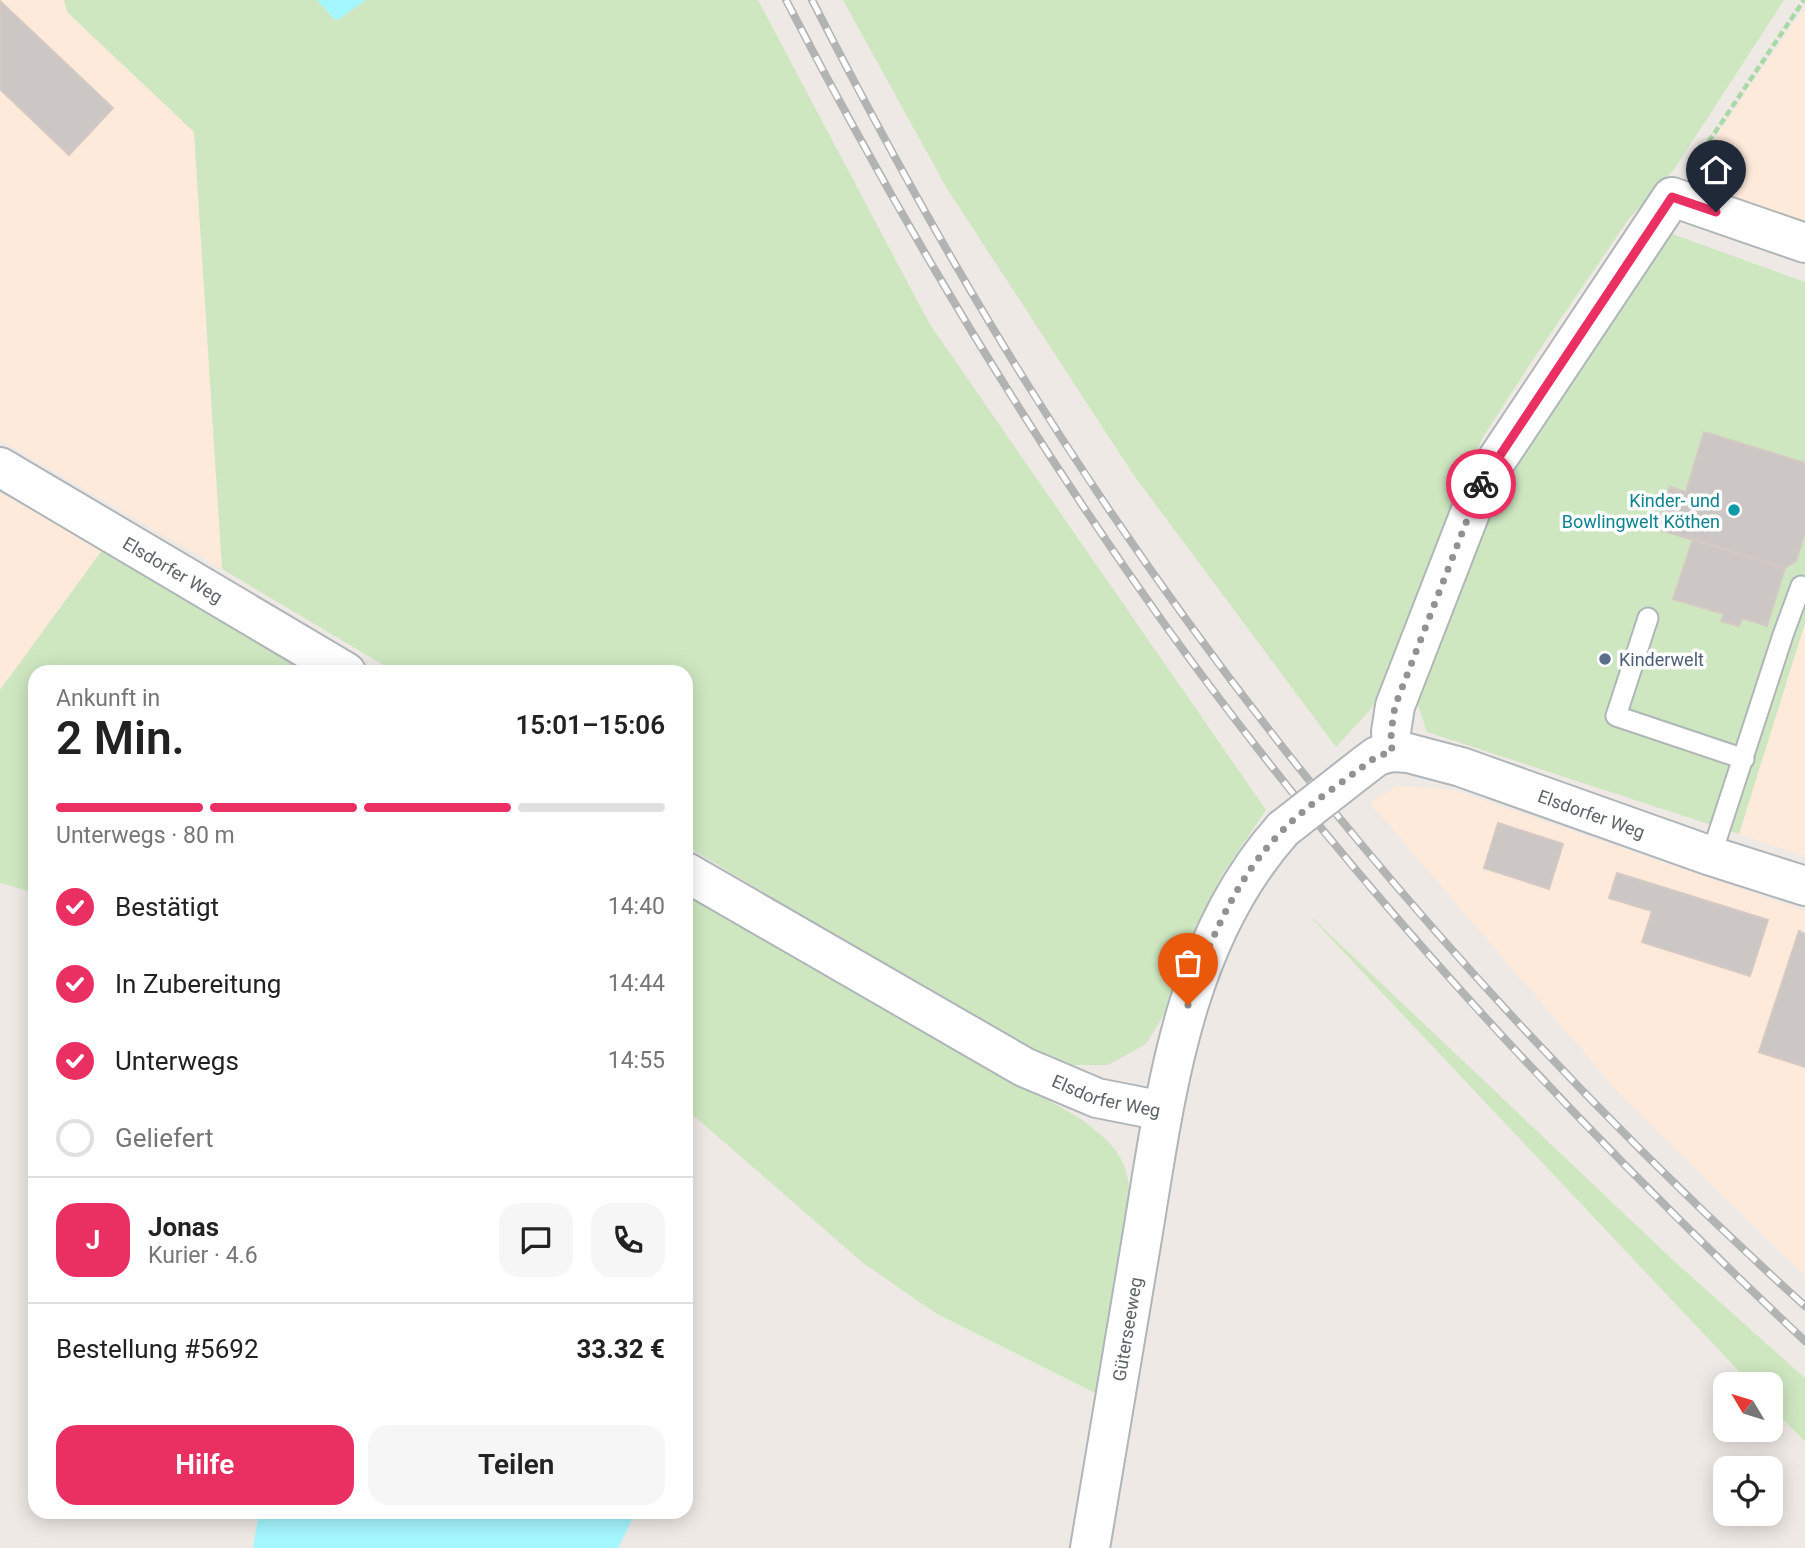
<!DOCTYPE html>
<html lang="de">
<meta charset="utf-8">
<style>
body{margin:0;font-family:Roboto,sans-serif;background:#f6f6f6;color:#222;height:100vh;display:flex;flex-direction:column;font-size:26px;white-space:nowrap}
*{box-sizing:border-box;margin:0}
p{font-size:23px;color:#767676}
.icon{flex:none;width:38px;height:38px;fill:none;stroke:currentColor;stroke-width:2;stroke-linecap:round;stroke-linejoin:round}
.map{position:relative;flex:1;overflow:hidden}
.details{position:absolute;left:28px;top:665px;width:665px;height:854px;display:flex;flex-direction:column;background:#fff;border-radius:21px;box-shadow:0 4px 18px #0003}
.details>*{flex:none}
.needle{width:46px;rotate:308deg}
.controls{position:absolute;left:1713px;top:1372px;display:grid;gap:14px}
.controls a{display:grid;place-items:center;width:70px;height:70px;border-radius:14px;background:#fff;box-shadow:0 4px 18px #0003;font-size:35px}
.pin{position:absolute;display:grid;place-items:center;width:60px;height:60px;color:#fff;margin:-72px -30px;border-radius:50% 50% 50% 0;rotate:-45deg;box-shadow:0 0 7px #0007}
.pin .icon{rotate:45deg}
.courier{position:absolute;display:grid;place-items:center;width:70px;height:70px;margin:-35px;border:5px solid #ea3062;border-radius:50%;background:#fff;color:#222;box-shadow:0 2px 9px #0007}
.headline em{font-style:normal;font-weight:600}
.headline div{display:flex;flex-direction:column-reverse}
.headline{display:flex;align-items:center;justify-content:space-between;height:119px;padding:0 28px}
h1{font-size:46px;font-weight:600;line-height:52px}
.bar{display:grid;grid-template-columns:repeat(4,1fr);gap:10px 7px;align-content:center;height:84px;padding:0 28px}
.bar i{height:9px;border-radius:5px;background:#e0e0e0}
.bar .current{background:#ea3062}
.bar p{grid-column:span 4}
.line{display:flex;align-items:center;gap:18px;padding:0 28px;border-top:2px solid #e0e0e0}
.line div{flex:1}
.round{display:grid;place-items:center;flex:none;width:74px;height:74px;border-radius:21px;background:#f6f6f6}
ol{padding:0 28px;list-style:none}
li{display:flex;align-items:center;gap:21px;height:77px}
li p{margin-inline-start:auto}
li .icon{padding:7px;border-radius:50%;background:#ea3062;color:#fff;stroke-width:4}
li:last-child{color:#767676}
li i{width:38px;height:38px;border:4px solid #e0e0e0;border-radius:50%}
.button{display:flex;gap:14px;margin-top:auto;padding:14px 28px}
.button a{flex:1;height:80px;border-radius:21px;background:#ea3062;color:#fff;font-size:28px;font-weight:600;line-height:80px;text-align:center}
.button a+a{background:#f6f6f6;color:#222}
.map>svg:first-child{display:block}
</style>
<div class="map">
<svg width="1805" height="1548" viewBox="0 0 1805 1548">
<rect width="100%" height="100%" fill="#efe9e5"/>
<path fill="#feeadb" d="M0,0H64L67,12L194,132L222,569L0,440Z
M1805,7V237L1675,196Z
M0,493L108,542L0,690Z
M1805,623V856L1739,834Z
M1397,786L1454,790L1805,911V1276L1619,1093L1370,803Z"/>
<path fill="#cee7c1" d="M64,0H317L336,21L366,0H758L929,323L1266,810L1222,875L1194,937L1165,1013L1146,1044L1108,1065H1065L1022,1047L686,846V672H395L222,569L194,132L67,12Z
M843,0H1784L1675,168L1628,220L1534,358L1483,437L1452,508L1372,708L1336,747L1133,474L946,187Z
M1667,232L1805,282V623L1739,834L1427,732L1416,700L1502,483Z
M108,542L326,672H35V893L0,883V690Z
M686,885L1084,1121C1118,1148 1130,1161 1130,1205L1097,1394L937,1314L863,1263L686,1109Z
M1305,911L1674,1261L1805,1378V1442L1771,1406V1384H1751Z"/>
<path fill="#a5f7ff" d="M317,0H366L336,21Z
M259,1512H636L618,1548H253Z"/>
<path fill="#ccc6c4" stroke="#d4c9c3" stroke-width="2" d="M0,1L113,108L69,155L0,89Z
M1704,432L1805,463V532L1796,561L1785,568L1657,529L1670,487L1686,492Z
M1693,539L1785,568L1767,626L1742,618L1739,626L1721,621L1724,614L1673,599Z
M1498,823L1563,844L1549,889L1484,868Z
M1617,873L1768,920L1750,976L1642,942L1652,911L1609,898Z
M1799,931L1805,934V1067L1759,1052Z"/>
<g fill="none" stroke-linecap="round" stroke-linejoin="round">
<defs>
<path id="lane" d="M1648,618L1616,716L1744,759
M1711,856L1783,635L1801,586"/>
<path id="street" d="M1392,752L1391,732L1395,706L1482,482L1672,197L1805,243"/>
<g id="secondary">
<path id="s1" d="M0,467L346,672"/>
<path id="s2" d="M1365,765L1377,756L1392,752L1408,753L1461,767L1711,856L1805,886"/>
<path id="s3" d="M686,872L1024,1067L1097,1098L1163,1111"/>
<path id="s4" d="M1090,1548C1107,1447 1124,1346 1141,1244C1165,1100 1181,943 1283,829"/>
</g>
</defs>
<use href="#lane" stroke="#b0b6b7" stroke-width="23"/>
<use href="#street" stroke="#b0b6b7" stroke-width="42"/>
<use href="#secondary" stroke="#afb5b8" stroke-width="42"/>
<path stroke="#a9d9a4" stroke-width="4.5" stroke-dasharray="7 3.5" stroke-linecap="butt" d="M1691,168L1804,0"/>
<use href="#lane" stroke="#fff" stroke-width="19"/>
<use href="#street" stroke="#fff" stroke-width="38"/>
<use href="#secondary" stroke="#fff" stroke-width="38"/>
<defs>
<path id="rail" d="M786,0C898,217 1023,426 1165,625C1352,885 1572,1122 1805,1341
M812,0C867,108 925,215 988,320C1208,687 1488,1019 1805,1306"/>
</defs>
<use href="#rail" stroke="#b2b3b3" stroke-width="8"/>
<use href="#rail" stroke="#fff" stroke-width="5" stroke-dasharray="16" stroke-linecap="butt"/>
<defs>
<path id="secondary-bridge" d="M1283,829L1365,765"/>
</defs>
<use href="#secondary-bridge" stroke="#afb5b8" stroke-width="42" stroke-linecap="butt"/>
<use href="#secondary-bridge" stroke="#fff" stroke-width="38"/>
</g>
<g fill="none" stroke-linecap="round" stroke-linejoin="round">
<path stroke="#909392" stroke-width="7" stroke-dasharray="0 12.6" d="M1188,1005C1208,944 1235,879 1281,832C1305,807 1337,786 1365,765L1377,756L1392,752L1391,732L1395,706L1481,484"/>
<path stroke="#ea3062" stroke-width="9" d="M1481,484L1672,197L1716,212"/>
</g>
<circle fill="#0f9aa8" stroke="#fff" stroke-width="2.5" cx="1734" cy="510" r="7"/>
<circle fill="#5c6f8a" stroke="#fff" stroke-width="2.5" cx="1605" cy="659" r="7"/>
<g text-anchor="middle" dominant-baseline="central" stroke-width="7" stroke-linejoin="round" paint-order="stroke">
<g font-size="18" fill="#0d838f" stroke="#fff" text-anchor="end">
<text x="1720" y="500">Kinder- und<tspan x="1720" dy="21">Bowlingwelt Köthen</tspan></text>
</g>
<g font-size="18" fill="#5d6465" stroke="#fff">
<text stroke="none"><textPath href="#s1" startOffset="201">Elsdorfer Weg</textPath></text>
<text stroke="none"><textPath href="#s2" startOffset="240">Elsdorfer Weg</textPath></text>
<text stroke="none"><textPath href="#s3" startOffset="478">Elsdorfer Weg</textPath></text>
<text stroke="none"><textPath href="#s4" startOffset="222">Güterseeweg</textPath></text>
</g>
<g font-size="18" fill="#4e5e75" stroke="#fff" text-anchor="start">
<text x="1619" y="659">Kinderwelt</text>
</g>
</g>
</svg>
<div class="controls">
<a><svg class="needle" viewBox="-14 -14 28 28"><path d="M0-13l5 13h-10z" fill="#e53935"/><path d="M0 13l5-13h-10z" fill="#767676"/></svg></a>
<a><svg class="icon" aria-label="locate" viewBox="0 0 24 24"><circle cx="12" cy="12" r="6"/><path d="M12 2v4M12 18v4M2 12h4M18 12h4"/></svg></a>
</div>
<div class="pin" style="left:1188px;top:1005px;background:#ea580c"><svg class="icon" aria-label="bag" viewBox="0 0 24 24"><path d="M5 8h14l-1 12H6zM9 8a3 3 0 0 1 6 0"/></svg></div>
<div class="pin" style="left:1716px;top:212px;background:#1f2937"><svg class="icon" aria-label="home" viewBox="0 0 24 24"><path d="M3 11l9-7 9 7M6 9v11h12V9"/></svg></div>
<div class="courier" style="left:1481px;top:484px"><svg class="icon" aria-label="bike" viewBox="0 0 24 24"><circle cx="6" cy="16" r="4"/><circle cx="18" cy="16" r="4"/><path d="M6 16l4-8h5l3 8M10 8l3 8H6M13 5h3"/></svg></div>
<section class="details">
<div class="headline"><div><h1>2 Min.</h1><p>Ankunft in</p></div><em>15:01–15:06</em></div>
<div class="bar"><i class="current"></i><i class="current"></i><i class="current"></i><i></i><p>Unterwegs · 80 m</p></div>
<ol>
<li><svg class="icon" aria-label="check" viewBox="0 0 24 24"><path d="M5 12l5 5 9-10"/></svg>Bestätigt<p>14:40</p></li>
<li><svg class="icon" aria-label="check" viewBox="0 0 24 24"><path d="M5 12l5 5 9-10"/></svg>In Zubereitung<p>14:44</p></li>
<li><svg class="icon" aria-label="check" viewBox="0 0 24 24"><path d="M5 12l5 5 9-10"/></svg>Unterwegs<p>14:55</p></li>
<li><i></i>Geliefert</li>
</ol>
<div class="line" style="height:126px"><b class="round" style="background:#ea3062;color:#fff">J</b><div><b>Jonas</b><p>Kurier · 4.6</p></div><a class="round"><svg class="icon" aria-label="chat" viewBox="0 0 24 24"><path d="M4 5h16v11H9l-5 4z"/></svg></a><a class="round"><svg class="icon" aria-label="phone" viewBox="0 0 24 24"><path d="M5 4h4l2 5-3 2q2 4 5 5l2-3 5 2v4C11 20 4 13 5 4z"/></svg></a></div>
<div class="line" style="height:91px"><div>Bestellung #5692</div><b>33.32 €</b></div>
<div class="button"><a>Hilfe</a><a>Teilen</a></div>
</section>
</div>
